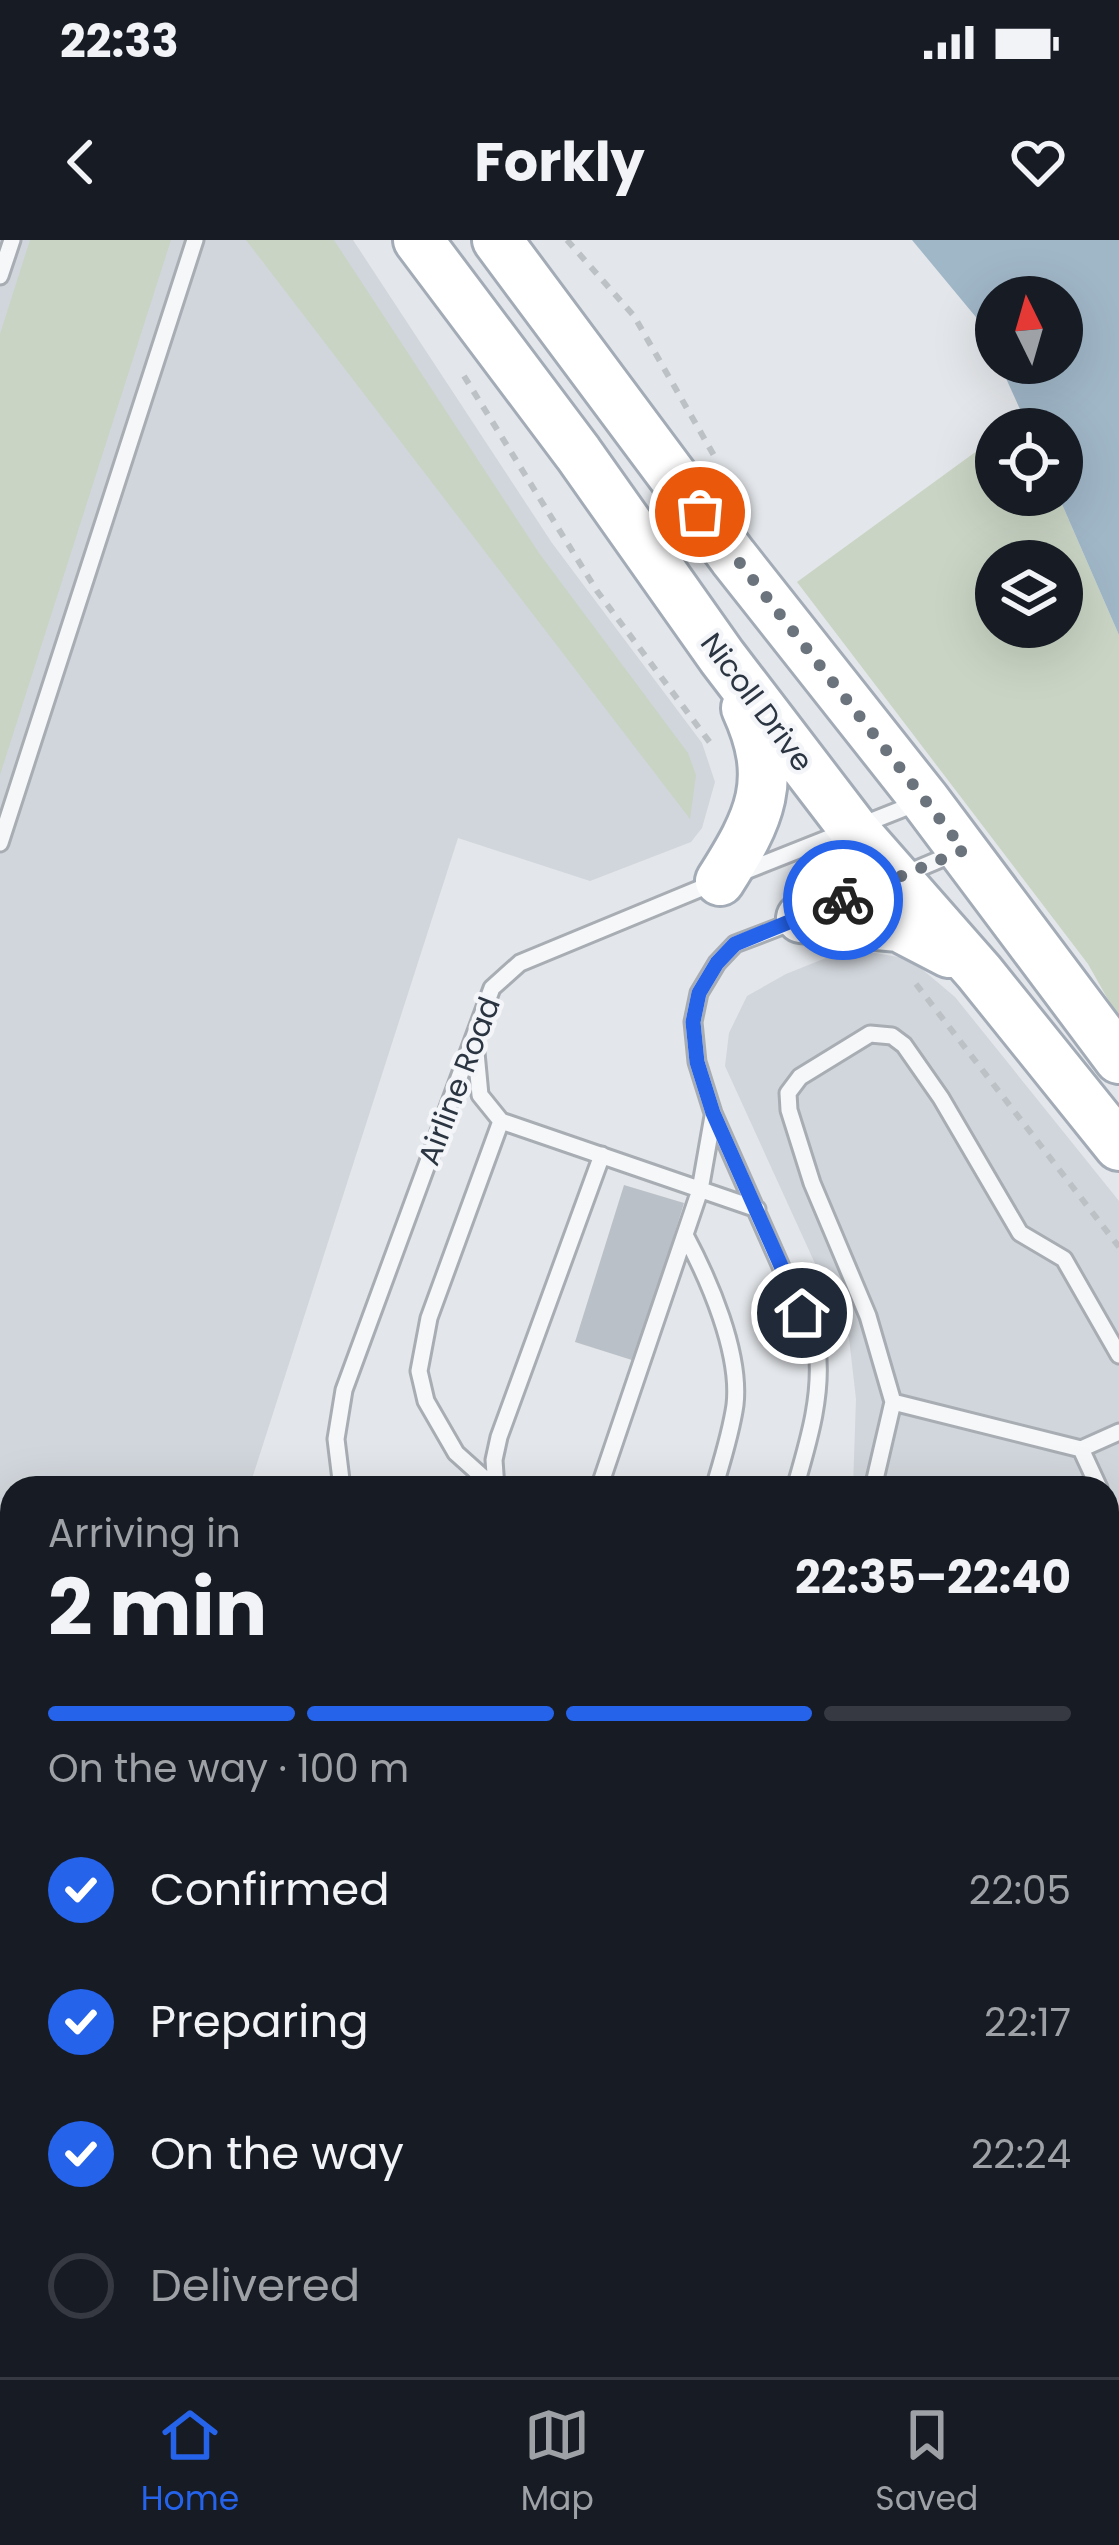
<!DOCTYPE html>
<meta charset="utf-8">
<style>
body{margin:0;font-family:Poppins,sans-serif;background:#242831;color:#f1f3f6;height:100vh;display:flex;flex-direction:column;font-size:45px;white-space:nowrap}
*{box-sizing:border-box;margin:0}
p{font-size:39px;color:#9ea1a6}
.icon{flex:none;width:66px;height:66px;fill:none;stroke:currentColor;stroke-width:2;stroke-linecap:round;stroke-linejoin:round}
.map{position:relative;flex:1;overflow:hidden}
.details{position:absolute;left:0px;top:1236px;width:1119px;height:903px;display:flex;flex-direction:column;background:#171b24;border-radius:36px 36px 0 0;box-shadow:0 12px 48px #0002}
.details>*{flex:none}
.needle{width:78px;rotate:355deg}
.fabs{position:absolute;left:975px;top:36px;display:grid;gap:24px}
.fabs a{display:grid;place-items:center;width:108px;height:108px;border-radius:50%;background:#171b24;box-shadow:0 12px 48px #0002;font-size:60px}
.pin{position:absolute;display:grid;place-items:center;width:102px;height:102px;color:#fff;margin:-51px;border:6px solid #fff;border-radius:50%;box-shadow:0 3px 12px #0007}
.courier{position:absolute;display:grid;place-items:center;width:120px;height:120px;margin:-60px;border:9px solid #2563eb;border-radius:50%;background:#fff;color:#222;box-shadow:0 3px 15px #0007}
.head em{font-style:normal;font-weight:700}
.head div{display:flex;flex-direction:column-reverse}
.head{display:flex;align-items:center;justify-content:space-between;height:204px;padding:0 48px}
h1{font-size:78px;font-weight:700;line-height:90px}
.bar{display:grid;grid-template-columns:repeat(4,1fr);gap:18px 12px;align-content:center;height:144px;padding:0 48px}
.bar i{height:15px;border-radius:9px;background:#363941}
.bar .active{background:#2563eb}
.bar p{grid-column:span 4}
ol{padding:0 48px;list-style:none}
li{display:flex;align-items:center;gap:36px;height:132px}
li p{margin-inline-start:auto}
li .icon{padding:12px;border-radius:50%;background:#2563eb;color:#fff;stroke-width:4}
li:last-child{color:#9ea1a6}
li i{width:66px;height:66px;border:6px solid #363941;border-radius:50%}
.status{display:flex;justify-content:space-between;align-items:center;height:84px;padding:0 60px;background:#171b24;direction:ltr}
.status svg{height:33px;fill:currentColor}
header{display:flex;justify-content:space-between;align-items:center;height:156px;padding:0 48px;background:#171b24;font-size:54px;font-weight:700}
.tabs{display:flex;justify-content:space-around;align-items:center;height:168px;border-top:3px solid #363941;background:#171b24;font-size:33px;color:#9ea1a6}
.tabs a{display:grid;justify-items:center;gap:6px}
.tabs .active{color:#2563eb}
.map>svg:first-child{display:block}
</style>
<div class="status"><b>22:33</b><svg viewBox="0 0 49 12"><path d="M0 12V9h3v3zM5 12V6h3v6zM10 12V3h3v9zM15 12V0h3v12zM26 1h20v11H26zM47 4h2v5h-2z"/></svg></div>
<header><svg class="icon" aria-label="back" viewBox="0 0 24 24"><path d="M15 5l-7 7 7 7"/></svg>Forkly<svg class="icon" aria-label="heart" viewBox="0 0 24 24"><path d="M12 20l-8-8c-3-5 5-10 8-4 3-6 11-1 8 4z"/></svg></header>
<div class="map">
<svg width="1119" height="2137" viewBox="0 0 1119 2137">
<rect width="100%" height="100%" fill="#e3e6ea"/>
<path fill="#d1d6dc" d="M0,0H353L552,303L702,503L715,542L702,588L691,602L590,641L458,598L249,1248H12V2127H1107V1248H853L856,1159L849,1098L725,826L729,793L747,756L786,734L836,714L864,711L910,719L955,757L1119,961V2137H0Z"/>
<path fill="#c9d4c4" fill-rule="evenodd" d="M30,0H171L0,535V94Z
M246,0H334L539,313L688,513L696,535L690,579Z
M996,197V255H1058L1119,395V779L1088,724L797,342ZM996,321H1062V387H996Z"/>
<path fill="#a0b7c8" d="M912,0H1119V395L1058,255H1062V189H1029L999,123H1062V57H996V117L980,82Z"/>
<path fill="#bac0c7" d="M624,945L684,963L635,1121L575,1102Z
M1107,1341L1119,1345V2137H648L651,2127H1107Z"/>
<g fill="none" stroke-linecap="round" stroke-linejoin="round">
<defs>
<path id="lane" d="M0,36L12,0
M0,603L195,0
M738,634L917,563
M834,664L955,613
M475,802L480,855L501,881L757,969
M685,995C709,1040 741,1113 735,1165C731,1193 722,1221 714,1248
M893,1162L1081,1209L1119,1192
M1081,1209L1099,1248
M342,1248L336,1199L344,1150L492,748L520,723L716,642
M495,1248L456,1213L426,1161L419,1131L429,1078L501,881
M496,1248L494,1220L499,1197L602,915
M599,1248L700,950L713,876
M795,1248C808,1203 823,1155 817,1108L713,873L697,822L693,782L699,753L717,723L735,704L795,681
M873,1248L893,1162L868,1076L812,943L789,870L788,853L800,837L870,794L892,796L904,805L941,858L1020,993L1064,1019L1119,1115
M1107,1266L1119,1293
M427,2137L428,2127
M505,2137L508,2127
M581,2137L585,2127"/>
<path id="primary" d="M418,0L578,213L722,417L855,591L979,732L1119,906
M497,0L733,317L925,560L1119,819
M720,641C760,578 779,540 746,468
M801,678L899,687L949,713"/>
</defs>
<use href="#lane" stroke="#a8adb4" stroke-width="21"/>
<use href="#primary" stroke="#a3acb6" stroke-width="54"/>
<path stroke="#bcc1c6" stroke-width="6" stroke-dasharray="9 9" stroke-linecap="butt" d="M567,0L634,76L716,219
M464,136L597,351L714,508
M916,744L1119,1007"/>
<use href="#lane" stroke="#f5f7f9" stroke-width="15"/>
<use href="#primary" stroke="#fff" stroke-width="48"/>
</g>
<g fill="none" stroke-linecap="round" stroke-linejoin="round">
<path stroke="#6b737d" stroke-width="12" stroke-dasharray="0 21.6" d="M700,272L964,610L843,660"/>
<path stroke="#2563eb" stroke-width="15" d="M802,1073L713,873L697,822L693,782L699,753L717,723L735,704L843,660"/>
</g>
<g text-anchor="middle" dominant-baseline="central" stroke-width="9" stroke-linejoin="round" paint-order="stroke">
<g font-size="30" fill="#2b3542" stroke="#f3f5f8">
<text transform="translate(757 462) rotate(53)">Nicoll Drive</text>
<text transform="translate(459 841) rotate(-69)">Airline Road</text>
</g>
</g>
</svg>
<div class="fabs">
<a><svg class="needle" viewBox="-14 -14 28 28"><path d="M0-13l5 13h-10z" fill="#e53935"/><path d="M0 13l5-13h-10z" fill="#9ea1a6"/></svg></a>
<a><svg class="icon" aria-label="locate" viewBox="0 0 24 24"><circle cx="12" cy="12" r="6"/><path d="M12 2v4M12 18v4M2 12h4M18 12h4"/></svg></a>
<a><svg class="icon" aria-label="layers" viewBox="0 0 24 24"><path d="M12 4l9 5-9 5-9-5zM3 14l9 5 9-5"/></svg></a>
</div>
<div class="pin" style="left:700px;top:272px;background:#ea580c"><svg class="icon" aria-label="bag" viewBox="0 0 24 24"><path d="M5 8h14l-1 12H6zM9 8a3 3 0 0 1 6 0"/></svg></div>
<div class="pin" style="left:802px;top:1073px;background:#1f2937"><svg class="icon" aria-label="home" viewBox="0 0 24 24"><path d="M3 11l9-7 9 7M6 9v11h12V9"/></svg></div>
<div class="courier" style="left:843px;top:660px"><svg class="icon" aria-label="bike" viewBox="0 0 24 24"><circle cx="6" cy="16" r="4"/><circle cx="18" cy="16" r="4"/><path d="M6 16l4-8h5l3 8M10 8l3 8H6M13 5h3"/></svg></div>
<section class="details">
<div class="head"><div><h1>2 min</h1><p>Arriving in</p></div><em>22:35–22:40</em></div>
<div class="bar"><i class="active"></i><i class="active"></i><i class="active"></i><i></i><p>On the way · 100 m</p></div>
<ol>
<li><svg class="icon" aria-label="check" viewBox="0 0 24 24"><path d="M5 12l5 5 9-10"/></svg>Confirmed<p>22:05</p></li>
<li><svg class="icon" aria-label="check" viewBox="0 0 24 24"><path d="M5 12l5 5 9-10"/></svg>Preparing<p>22:17</p></li>
<li><svg class="icon" aria-label="check" viewBox="0 0 24 24"><path d="M5 12l5 5 9-10"/></svg>On the way<p>22:24</p></li>
<li><i></i>Delivered</li>
</ol>
</section>
</div>
<nav class="tabs">
<a class="active"><svg class="icon" aria-label="home" viewBox="0 0 24 24"><path d="M3 11l9-7 9 7M6 9v11h12V9"/></svg>Home</a>
<a><svg class="icon" aria-label="map" viewBox="0 0 24 24"><path d="M3 6l6-2 6 2 6-2v14l-6 2-6-2-6 2zM9 4v14M15 6v14"/></svg>Map</a>
<a><svg class="icon" aria-label="saved" viewBox="0 0 24 24"><path d="M7 4h10v16l-5-4-5 4z"/></svg>Saved</a>
</nav>
